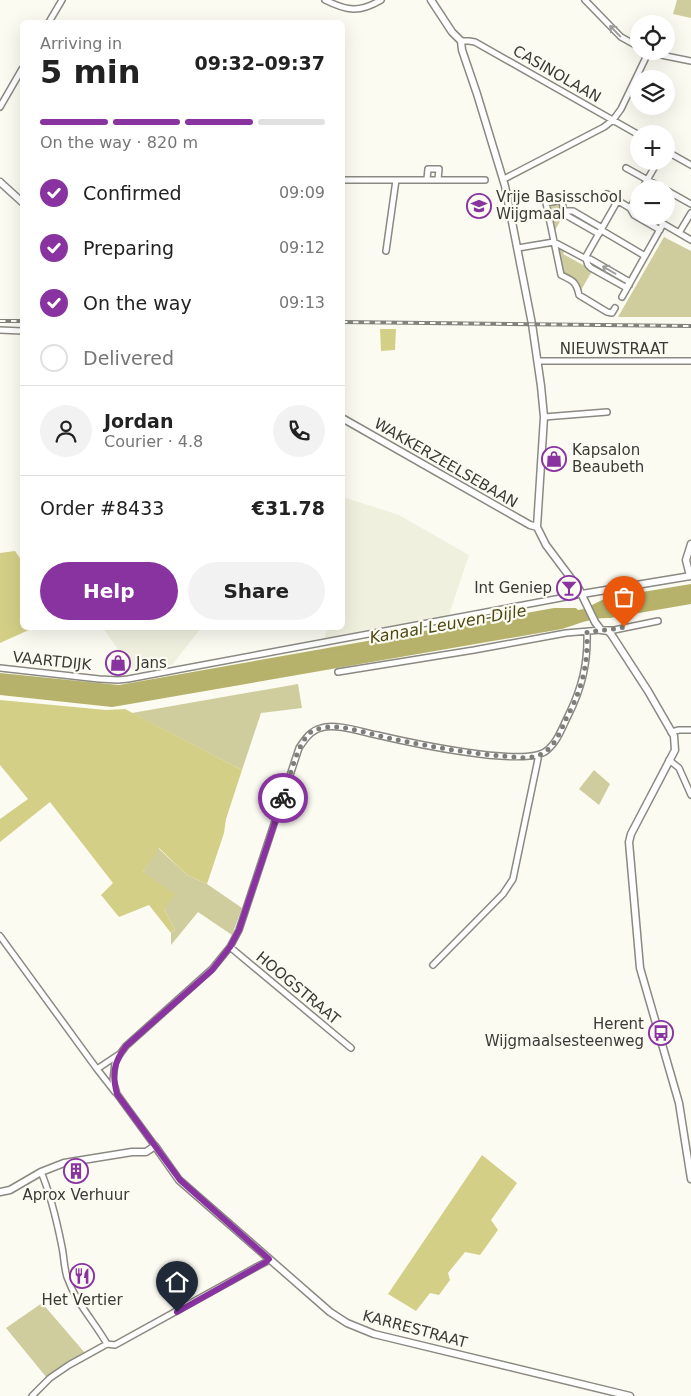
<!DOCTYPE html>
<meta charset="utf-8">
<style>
body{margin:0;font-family:"DejaVu Sans",sans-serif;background:#f2f2f2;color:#222;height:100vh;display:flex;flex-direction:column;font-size:19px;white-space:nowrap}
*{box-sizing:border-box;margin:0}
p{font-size:16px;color:#767676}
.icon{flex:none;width:28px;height:28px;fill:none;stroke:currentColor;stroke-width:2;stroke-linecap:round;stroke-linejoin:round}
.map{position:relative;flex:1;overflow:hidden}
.panel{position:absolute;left:20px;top:20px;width:325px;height:610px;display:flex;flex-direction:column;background:#fff;border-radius:8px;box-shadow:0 5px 20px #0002}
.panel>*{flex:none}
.controls{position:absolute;left:630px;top:15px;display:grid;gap:10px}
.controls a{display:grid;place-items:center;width:45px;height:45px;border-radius:50%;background:#fff;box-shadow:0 5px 20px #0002;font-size:25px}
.pin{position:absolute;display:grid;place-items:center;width:42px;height:42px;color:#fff;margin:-51px -21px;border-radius:50% 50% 50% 0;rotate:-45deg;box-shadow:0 0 5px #0007}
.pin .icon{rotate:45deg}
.courier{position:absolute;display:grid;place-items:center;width:50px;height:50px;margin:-25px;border:4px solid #8933a1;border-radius:50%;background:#fff;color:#222;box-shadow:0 1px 6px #0007}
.headline em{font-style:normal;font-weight:600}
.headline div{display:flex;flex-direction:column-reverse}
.headline{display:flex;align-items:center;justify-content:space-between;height:85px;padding:0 20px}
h1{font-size:32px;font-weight:600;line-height:38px}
.bar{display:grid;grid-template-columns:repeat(4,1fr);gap:8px 5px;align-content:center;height:60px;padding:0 20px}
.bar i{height:6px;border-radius:4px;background:#e0e0e0}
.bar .current{background:#8933a1}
.bar p{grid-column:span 4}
.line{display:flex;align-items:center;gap:12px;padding:0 20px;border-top:1px solid #e0e0e0}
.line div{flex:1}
.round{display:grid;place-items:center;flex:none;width:52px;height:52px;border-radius:26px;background:#f2f2f2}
ol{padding:0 20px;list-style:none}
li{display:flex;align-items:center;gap:15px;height:55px}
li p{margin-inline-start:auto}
li .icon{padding:5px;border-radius:50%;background:#8933a1;color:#fff;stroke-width:4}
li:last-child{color:#767676}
li i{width:28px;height:28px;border:2px solid #e0e0e0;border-radius:50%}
.primary-button{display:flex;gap:10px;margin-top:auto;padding:10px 20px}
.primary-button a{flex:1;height:58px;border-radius:30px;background:#8933a1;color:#fff;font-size:20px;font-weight:600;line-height:58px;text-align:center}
.primary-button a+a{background:#f2f2f2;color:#222}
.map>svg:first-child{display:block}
</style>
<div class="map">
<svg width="691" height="1396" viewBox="0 0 691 1396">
<rect width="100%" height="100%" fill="#fbfbf2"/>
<path fill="#f0f0df" d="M343,497L399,515L469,555L448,618L324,639L327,629L323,628H342Z
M103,628H201L172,665L133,671Z"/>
<path fill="#cfcc9d" d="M677,0H691V18L673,14Z
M560,204L561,214L563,216L553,234L548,205Z
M664,237L691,251V317H618Z
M560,247L565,250L563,254L583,265L586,262L587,268L592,271L580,292L579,282L562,272L558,251Z
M298,684L302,708L261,713L242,770L132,713Z
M594,770L610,784L599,805L579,789Z
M158,848L187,875L207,884L242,908L232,935L198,912L171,945V933L175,930L164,909L143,872Z
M42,1303L85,1353L47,1378L6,1328Z"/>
<path fill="#d4cf87" d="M380,329H396L395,350L381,351Z
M15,551L22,561V628H52L31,629L0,643V553Z
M0,700L106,710L125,709L242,770L226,819L224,833L207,884L187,875L159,848L143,872L175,894L164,909L175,930L171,933L149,905L119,917L101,895L113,883L50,802L0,842V819L28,799L0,765Z
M482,1155L517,1183L491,1220L498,1230L480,1255L465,1252L448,1273L450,1280L439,1295L430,1293L416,1311L388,1294Z"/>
<path fill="#b7b26b" d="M691,584V604L610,618C594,617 577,624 562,629L130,704L112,707L0,695V673L119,685L554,608H576L578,610L584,609L606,598Z"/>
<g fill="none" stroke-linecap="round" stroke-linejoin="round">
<defs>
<path id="minor" d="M325,0C347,11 359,13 381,0
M585,0L621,37L639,47
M49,22L62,0
M461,41H469L475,42L639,135
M646,52L691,61
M0,107L22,69
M666,151L691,165
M626,168L664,189
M427,179L428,169H439L438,179
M504,179L604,127L613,120L621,109L648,53
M342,180H485
M642,189L658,161
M666,190L691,204
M607,194L630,208L639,209
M630,208L634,215L660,230
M630,208L639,193
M564,211H573L602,228
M650,216L691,240
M601,230L645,256
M679,233L691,213
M599,234L564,214L562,200L546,203L561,275C573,281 576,281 579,295L607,312L612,313L615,308
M518,248L554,242L586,259H590L628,281L629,285
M386,251L396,180
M585,258L618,200
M586,259L588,265L591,268L625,287L628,285
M622,297L663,224
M0,330L22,331
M538,361H691
M544,417L607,412
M0,668L99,679L118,680L128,679L582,594
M338,672L474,650L566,633L601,630H614L658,621
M671,732L679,730H691
M669,760L679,768L691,795
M0,936L97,1069
M230,947L351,1048
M433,965L503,894L513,879L538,759V755
M115,1092L97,1069L118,1055
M155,1146L117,1094L113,1080L115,1063L120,1054L126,1046L212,969L230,947L239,930L299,748C305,739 310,731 321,728C335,723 362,732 377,735C407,742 524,768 546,751C557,743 562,728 568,716C582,688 588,663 587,632
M41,1172C51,1195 57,1222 62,1247C64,1257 64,1267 67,1277C76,1303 94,1321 107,1344
M32,1396L50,1378L69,1365L107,1344L115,1345L258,1266L266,1262L269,1259"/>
<path id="tertiary" d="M431,0L452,32L461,41L462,50L477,94L505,186L532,324L541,386L544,417L537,527L546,545L579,589L595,622L601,630L608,631L611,634L648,691L674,736L675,750L631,834L629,842L640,968L679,1103L691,1179
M0,182L22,202
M342,418L530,525L537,527
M690,576L686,560L691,544
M582,594L691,576
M0,1192L10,1190L41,1172L64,1163L132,1152H146L155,1146L179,1180L330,1312L347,1323L374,1334L630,1396"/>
</defs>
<use href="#minor" stroke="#8a8982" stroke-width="8"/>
<use href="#tertiary" stroke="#8a8982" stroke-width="9"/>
<use href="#minor" stroke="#fff" stroke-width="5"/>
<use href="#tertiary" stroke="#fff" stroke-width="6"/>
<defs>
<path id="rail" d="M0,321H22
M342,322L691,326"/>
</defs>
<use href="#rail" stroke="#82827c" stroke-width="4"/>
<use href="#rail" stroke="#fbfbf2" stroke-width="2" stroke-dasharray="5.5" stroke-linecap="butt"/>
</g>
<defs><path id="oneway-shaft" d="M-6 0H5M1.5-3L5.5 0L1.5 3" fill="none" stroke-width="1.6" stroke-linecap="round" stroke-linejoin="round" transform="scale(1.25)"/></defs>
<g stroke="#9c9c9a">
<use href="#oneway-shaft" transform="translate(615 31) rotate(-134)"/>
<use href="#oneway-shaft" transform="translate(609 270) rotate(-150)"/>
</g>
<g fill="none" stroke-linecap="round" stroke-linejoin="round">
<path stroke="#7e7e78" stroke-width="5" stroke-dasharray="0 9" d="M283,798C289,781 297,742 311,732C316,729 323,727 329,727C349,726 373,735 393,739C429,746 465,753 502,756C516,757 534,761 546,751C556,744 561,730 566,719C582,689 588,666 587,632C600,630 612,630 624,627"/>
<path stroke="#8933a1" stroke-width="6" d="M177,1312L266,1262L269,1259L180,1180L117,1094C112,1075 113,1063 126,1046L212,970L230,947L239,930L283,798"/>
</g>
<defs>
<symbol id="school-ring" viewBox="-11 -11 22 22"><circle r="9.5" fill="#fbfbf2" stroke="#8933a1" stroke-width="1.5"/><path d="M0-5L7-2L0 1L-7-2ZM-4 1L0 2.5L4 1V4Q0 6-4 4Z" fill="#8933a1"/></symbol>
<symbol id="shop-ring" viewBox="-11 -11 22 22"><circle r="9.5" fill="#fbfbf2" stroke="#8933a1" stroke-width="1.5"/><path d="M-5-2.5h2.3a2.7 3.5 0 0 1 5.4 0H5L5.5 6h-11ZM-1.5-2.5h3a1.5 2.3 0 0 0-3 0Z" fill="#8933a1"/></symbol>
<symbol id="bar-ring" viewBox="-11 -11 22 22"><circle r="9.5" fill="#fbfbf2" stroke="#8933a1" stroke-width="1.5"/><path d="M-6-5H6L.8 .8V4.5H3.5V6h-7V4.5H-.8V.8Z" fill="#8933a1"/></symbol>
<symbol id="bus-ring" viewBox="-11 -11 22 22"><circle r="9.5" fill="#fbfbf2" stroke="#8933a1" stroke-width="1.5"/><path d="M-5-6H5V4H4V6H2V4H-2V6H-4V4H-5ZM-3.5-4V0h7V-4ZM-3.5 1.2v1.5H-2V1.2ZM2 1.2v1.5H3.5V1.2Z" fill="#8933a1"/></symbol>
<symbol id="building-ring" viewBox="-11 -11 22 22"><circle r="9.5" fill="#fbfbf2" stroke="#8933a1" stroke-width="1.5"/><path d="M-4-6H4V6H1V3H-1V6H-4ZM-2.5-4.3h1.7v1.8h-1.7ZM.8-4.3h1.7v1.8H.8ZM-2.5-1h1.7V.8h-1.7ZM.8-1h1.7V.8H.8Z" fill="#8933a1"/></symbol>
<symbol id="restaurant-ring" viewBox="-11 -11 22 22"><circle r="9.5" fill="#fbfbf2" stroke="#8933a1" stroke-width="1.5"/><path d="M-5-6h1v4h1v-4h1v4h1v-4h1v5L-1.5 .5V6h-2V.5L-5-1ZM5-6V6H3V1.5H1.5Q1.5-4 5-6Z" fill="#8933a1"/></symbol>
</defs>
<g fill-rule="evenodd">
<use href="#school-ring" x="465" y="192" width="28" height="28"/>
<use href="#shop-ring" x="540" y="445" width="28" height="28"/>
<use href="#bar-ring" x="555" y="574" width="28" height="28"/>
<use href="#shop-ring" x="104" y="649" width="28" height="28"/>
<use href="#bus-ring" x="647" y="1019" width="28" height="28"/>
<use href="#building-ring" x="62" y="1157" width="28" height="28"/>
<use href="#restaurant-ring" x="68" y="1262" width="28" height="28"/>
</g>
<g text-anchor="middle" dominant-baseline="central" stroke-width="4.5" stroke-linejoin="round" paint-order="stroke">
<g font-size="15" fill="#3a3a36" stroke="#fbfbf2">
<text transform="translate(557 74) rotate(30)">CASINOLAAN</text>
<text x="614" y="349">NIEUWSTRAAT</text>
<text transform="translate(446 463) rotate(30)">WAKKERZEELSEBAAN</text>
<text transform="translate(52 661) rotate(6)">VAARTDIJK</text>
<text transform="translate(298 988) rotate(40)">HOOGSTRAAT</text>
<text transform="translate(415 1329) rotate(15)">KARRESTRAAT</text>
</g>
<g font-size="15" fill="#3a3a36" stroke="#fbfbf2" text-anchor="start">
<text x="496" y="197">Vrije Basisschool<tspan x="496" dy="17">Wijgmaal</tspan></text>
<text x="572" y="450">Kapsalon<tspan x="572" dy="17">Beaubeth</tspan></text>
<text x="552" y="588" text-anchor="end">Int Geniep</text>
<text x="136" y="663">Jans</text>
<text x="644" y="1024" text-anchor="end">Herent<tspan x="644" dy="17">Wijgmaalsesteenweg</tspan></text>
<text x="76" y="1195" text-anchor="middle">Aprox Verhuur</text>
<text x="82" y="1300" text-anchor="middle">Het Vertier</text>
</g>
<g font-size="16" font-style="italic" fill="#4d4811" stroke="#fbfbf2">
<text transform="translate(448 624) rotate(-10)">Kanaal Leuven-Dijle</text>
</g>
</g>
</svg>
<div class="controls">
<a><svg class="icon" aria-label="locate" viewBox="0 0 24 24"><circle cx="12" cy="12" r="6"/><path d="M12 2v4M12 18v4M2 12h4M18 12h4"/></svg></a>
<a><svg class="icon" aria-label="layers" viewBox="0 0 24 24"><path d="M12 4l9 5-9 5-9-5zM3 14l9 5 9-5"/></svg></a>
<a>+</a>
<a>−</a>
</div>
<div class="pin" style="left:624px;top:627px;background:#ea580c"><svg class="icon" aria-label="bag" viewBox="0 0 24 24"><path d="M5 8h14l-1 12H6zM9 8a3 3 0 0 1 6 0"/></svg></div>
<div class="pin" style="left:177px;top:1312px;background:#1f2937"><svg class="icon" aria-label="home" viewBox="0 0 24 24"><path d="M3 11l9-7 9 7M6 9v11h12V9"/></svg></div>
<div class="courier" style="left:283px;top:798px"><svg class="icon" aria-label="bike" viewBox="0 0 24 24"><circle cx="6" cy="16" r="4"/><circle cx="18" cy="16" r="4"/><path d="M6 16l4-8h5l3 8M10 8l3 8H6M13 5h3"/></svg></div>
<section class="panel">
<div class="headline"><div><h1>5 min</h1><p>Arriving in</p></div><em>09:32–09:37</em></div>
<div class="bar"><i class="current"></i><i class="current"></i><i class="current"></i><i></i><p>On the way · 820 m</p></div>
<ol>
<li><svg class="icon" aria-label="check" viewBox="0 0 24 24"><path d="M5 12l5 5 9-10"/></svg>Confirmed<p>09:09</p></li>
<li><svg class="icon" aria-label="check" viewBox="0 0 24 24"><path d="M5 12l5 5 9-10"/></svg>Preparing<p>09:12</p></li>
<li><svg class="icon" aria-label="check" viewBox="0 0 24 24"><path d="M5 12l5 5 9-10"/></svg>On the way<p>09:13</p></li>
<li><i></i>Delivered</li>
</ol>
<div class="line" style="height:90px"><a class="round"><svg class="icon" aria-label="person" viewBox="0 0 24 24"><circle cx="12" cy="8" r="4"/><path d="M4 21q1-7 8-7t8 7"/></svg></a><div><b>Jordan</b><p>Courier · 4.8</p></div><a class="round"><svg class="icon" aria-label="phone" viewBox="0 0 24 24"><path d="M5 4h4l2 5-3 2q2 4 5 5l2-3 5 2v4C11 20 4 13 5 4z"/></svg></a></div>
<div class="line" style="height:65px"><div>Order #8433</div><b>€31.78</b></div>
<div class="primary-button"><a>Help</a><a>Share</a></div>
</section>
</div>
